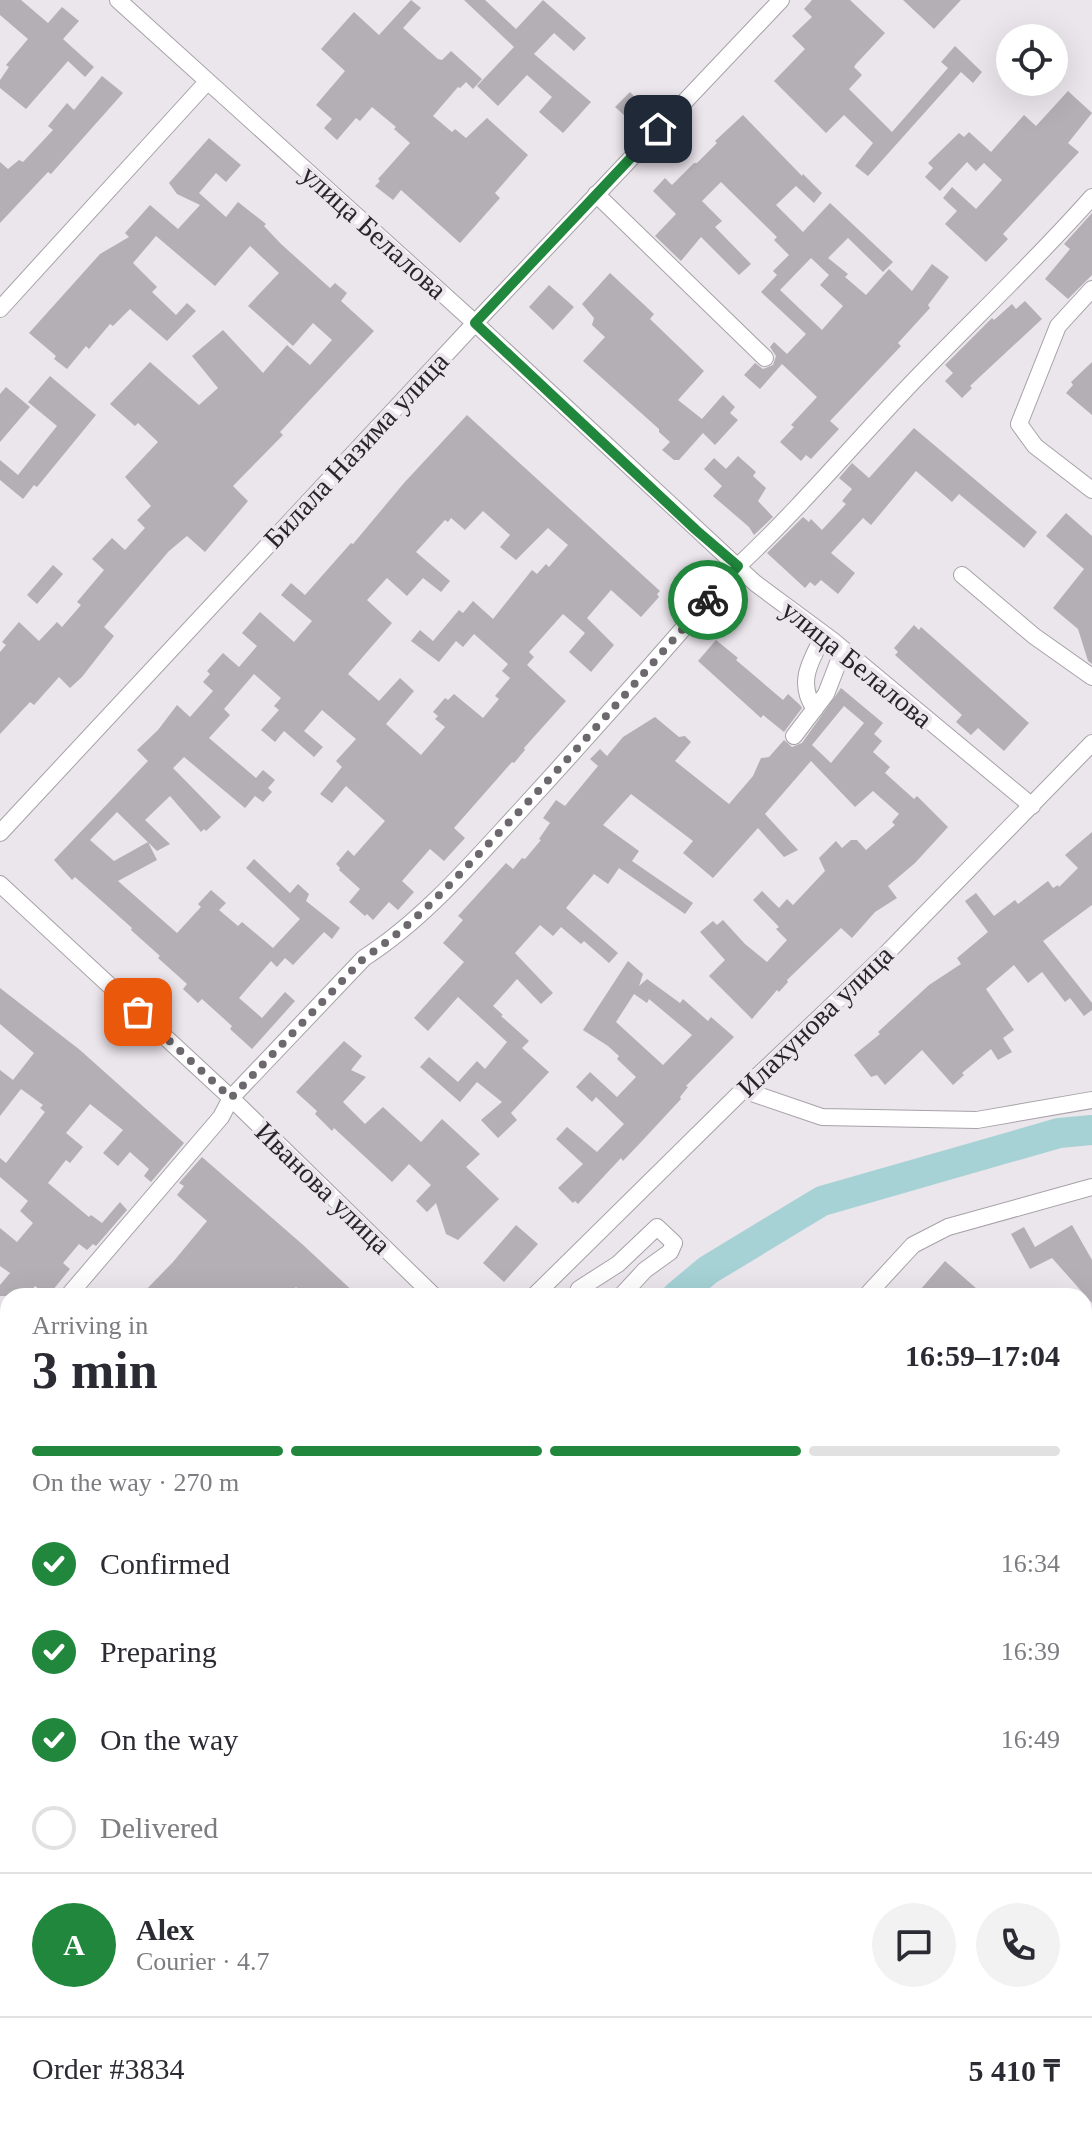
<!DOCTYPE html>
<meta charset="utf-8">
<style>
body{margin:0;font-family:"Times New Roman",serif;background:#f2f2f3;color:#2b2b33;height:100vh;display:flex;flex-direction:column;font-size:30px;white-space:nowrap}
*{box-sizing:border-box;margin:0}
p{font-size:26px;color:#7c7c81}
.icon{flex:none;width:44px;height:44px;fill:none;stroke:currentColor;stroke-width:2;stroke-linecap:round;stroke-linejoin:round}
.map{position:relative;flex:1;overflow:hidden}
.panel{position:absolute;left:0px;top:1288px;width:1092px;height:850px;display:flex;flex-direction:column;background:#fff;border-radius:24px 24px 0 0;box-shadow:0 8px 32px #0002}
.panel>*{flex:none}
.fabs{position:absolute;left:996px;top:24px;display:grid;gap:16px}
.fabs a{display:grid;place-items:center;width:72px;height:72px;border-radius:50%;background:#fff;box-shadow:0 8px 32px #0002;font-size:40px}
.pin{position:absolute;display:grid;place-items:center;width:68px;height:68px;color:#fff;margin:-34px;border-radius:16px;box-shadow:0 4px 12px #0006}
.courier{position:absolute;display:grid;place-items:center;width:80px;height:80px;margin:-40px;border:6px solid #20873c;border-radius:50%;background:#fff;color:#222;box-shadow:0 2px 10px #0007}
.headline em{font-style:normal;font-weight:700}
.headline div{display:flex;flex-direction:column-reverse}
.headline{display:flex;align-items:center;justify-content:space-between;height:136px;padding:0 32px}
h1{font-size:52px;font-weight:700;line-height:60px}
.bar{display:grid;grid-template-columns:repeat(4,1fr);gap:12px 8px;align-content:center;height:96px;padding:0 32px}
.bar i{height:10px;border-radius:6px;background:#e1e1e2}
.bar .current{background:#20873c}
.bar p{grid-column:span 4}
.line{display:flex;align-items:center;gap:20px;padding:0 32px;border-top:2px solid #e1e1e2}
.line div{flex:1}
.round{display:grid;place-items:center;flex:none;width:84px;height:84px;border-radius:42px;background:#f2f2f3}
ol{padding:0 32px;list-style:none}
li{display:flex;align-items:center;gap:24px;height:88px}
li p{margin-inline-start:auto}
li .icon{padding:8px;border-radius:50%;background:#20873c;color:#fff;stroke-width:4}
li:last-child{color:#7c7c81}
li i{width:44px;height:44px;border:4px solid #e1e1e2;border-radius:50%}
.map>svg:first-child{display:block}
</style>
<div class="map">
<svg width="1092" height="2137" viewBox="0 0 1092 2137">
<rect width="100%" height="100%" fill="#ebe5ec"/>
<path fill="#b6d2bc" d="M8,1975V2130H1084V2012L1092,2019V2137H0V1982Z"/>
<g fill="none" stroke-linecap="round" stroke-linejoin="round">
<path stroke="#a6d2d5" stroke-width="30" d="M677,1296L708,1270L822,1201L1059,1133L1092,1130
M0,1783L8,1782"/>
</g>
<path fill="#b4aeb5" fill-rule="evenodd" d="M0,0H21L48,23L62,7L79,21L63,39L94,67L85,77L68,61L26,109L0,88V80L9,67L6,65L28,39L0,15Z
M411,0L421,8L403,28L438,59L442,60L451,51L482,79L473,89L466,82L460,88L458,87L433,116L452,132L455,129L466,138L487,118L528,155L495,193L500,198L460,243L401,190L393,200L375,186L380,181L378,179L410,143L394,129L396,127L372,107L360,121L356,118L337,140L324,128L332,119L316,105L345,71L321,49L354,12L379,35Z
M464,0H485L516,29L543,0L586,38L574,51L554,33L534,54L591,102L563,133L539,112L552,97L527,75L498,106L477,86L514,47Z
M812,0H850L885,33L856,64L854,67L862,75L849,89L892,132L948,68L941,62L955,46L982,72L973,83L961,72L868,176L855,166L873,143L844,115L826,133L774,81L805,49L792,36L812,17L804,9Z
M903,0H961L934,29Z
M102,76L123,93L51,174L48,172L0,223V162L8,169L19,160L23,162L53,130L48,126L67,103L74,110Z
M1068,91L1092,113L1068,143L1079,152L1003,234L1008,239L986,262L945,224L957,211L943,198L952,187L976,209L1002,180L984,163L976,171L967,162L940,191L925,177L933,168L928,163L959,133L964,137L969,132L991,152L1024,115L1036,126Z
M630,92L639,101L625,116L615,107Z
M743,115L802,176L803,174L822,193L814,203L796,186L776,205L803,232L830,203L893,262L883,272L848,238L828,258L848,274L845,277L866,295L889,269L912,291L932,264L949,277L928,305L930,308L898,343L901,346L830,421L839,429L811,459L806,455L801,461L780,442L794,427L791,425L817,397L782,364L760,389L744,375L755,363L763,369L773,365L776,356L770,347L774,342L787,354L806,334L761,292L777,275L773,271L789,255L774,240L777,237L721,182L702,201L722,221L715,227L751,264L739,275L701,237L681,261L655,236L676,214L653,191L665,178L672,185L694,163H697L717,143L715,141ZM811,258L829,275L820,285L843,306L822,330L780,290Z
M209,138L241,165L226,182L216,173L199,193L226,217L238,202L266,224L264,226L281,244L330,288L335,283L347,293L341,301L374,331L280,432L283,435L233,486L248,501L205,552L187,536L169,551L104,627L114,636L82,677L70,688L59,677L34,705L30,702L0,734V652L6,645L2,642L19,622L39,641L57,622L62,627L81,605L77,602L104,570L92,559L112,538L125,550L145,528L137,520L151,506L125,477L158,442L138,423L135,426L110,404L150,362L199,405L218,388L192,356L223,330L263,373L287,345L310,365L332,340L313,323L293,346L248,306L279,273L250,246L215,286L156,236L133,263L157,287L152,292L176,315L187,303L196,311L167,341L130,309L113,326L110,324L89,349L86,346L67,369L54,359L56,356L29,333L100,254L129,237L125,233L150,205L178,229L200,205L177,194L169,183Z
M1092,213V275L1068,299L1045,279L1070,249L1064,244Z
M610,273L654,314L650,319L704,371L678,400L702,419L723,395L735,407L730,413L738,420L715,445L703,433L679,460H674L662,450L670,442L659,432V429L583,361L605,337L592,325L594,318L582,304Z
M549,285L574,307L553,330L529,307Z
M1025,301L1042,319L970,386L972,388L962,398L945,381L953,373L945,365L992,318L994,320L1012,304L1016,309Z
M1092,362V415L1066,393L1073,385L1071,382Z
M50,376L96,415L37,487L34,485L23,499L0,480V460L18,475L57,426L28,402Z
M6,387L30,407L0,442V394Z
M467,415L660,591L657,594L659,597L641,617L611,590L587,618L614,645L591,672L569,652L585,633L563,614L529,652L534,657L527,665L566,701L524,748L525,750L514,763L512,762L454,828L465,838L444,861L430,849L402,881L414,892L398,910L389,902L373,920L367,914L365,916L349,902L360,889L339,870L340,868L336,864L348,850L354,856L385,821L346,786L332,803L320,794L342,767L336,761L356,739L322,710L304,731L323,747L314,757L284,731L275,742L261,730L279,710L274,706L281,698L254,674L224,709L230,715L209,738L256,778L263,770L275,780L268,788L272,792L263,802L255,796L245,808L184,757L173,768L221,817L206,831L204,829L201,832L170,796L145,820L170,844L157,851L117,812L90,840L114,861L148,842L157,860L118,881L177,933L201,907L198,904L211,890L226,903L219,910L238,926L242,922L273,948L300,919L246,868L254,859L290,893L298,884L309,894L306,901L340,928L332,939L324,932L293,965L285,958L277,967L271,961L239,998L262,1018L285,992L295,1001L252,1049L230,1029L232,1026L202,999L198,1003L183,989L187,984L158,958L160,956L131,930L132,928L75,877L72,880L54,860L148,761L137,750L158,730L177,705L190,717L213,691L203,682L210,674L207,671L223,653L239,667L257,646L242,633L260,612L294,642L312,621L281,595L291,583L305,595L351,543L353,544L404,483ZM483,511L510,535L500,547L516,560L548,528L568,545L549,567L546,564L537,574L532,570L493,619L473,601L463,613L459,610L433,641L420,630L411,641L439,662L456,641L463,647L474,634L508,664L502,671L510,678L495,696L499,699L483,718L454,694L448,700L445,698L433,712L438,716L435,719L445,727L421,755L386,724L414,691L400,678L379,701L348,674L392,623L367,600L387,578L407,596L423,578L441,592L450,581L416,552L445,520L448,522L451,518L465,530Z
M914,428L1037,532L1024,548L959,494L952,502L916,471L871,525L863,518L831,553L855,573L838,594L821,580L815,586L810,582L805,588L767,553L803,517L809,522L811,519L822,530L846,504L842,501L852,489L839,478L852,463L869,478Z
M738,456L756,472L753,476L766,488L758,501L773,517L754,535L749,527L713,496L722,486L704,469L714,458L726,469Z
M1066,513L1092,536V664L1088,661L1078,629L1053,608L1084,569L1046,536Z
M53,565L63,574L37,604L27,595Z
M914,625L919,630L921,627L1029,723L1004,751L978,728L971,735L956,722L962,715L895,655L898,652L894,648Z
M716,640L738,658L736,660L783,700L788,694L800,705L802,708L784,732L763,715L761,718L698,661Z
M841,688L883,723L874,734L882,741L873,752L890,767L885,773L914,799L917,796L948,827L915,863L888,886L897,898L875,912L852,938L841,928L787,980L788,982L779,992L777,990L752,1019L709,976L725,960L700,932L713,921L717,925L723,920L745,944L767,962L787,940L776,929L779,927L753,900L762,891L779,908L787,899L793,905L825,871L819,858L836,841L842,848L851,840H857L866,850L895,825L892,822L899,814L873,791L855,807L811,761L765,814L798,850L784,857L758,828L713,878L683,853L693,841L631,794L603,825L639,851L632,861L693,903L685,914L619,868L608,884L594,874L566,908L618,953L609,963L584,941L581,944L561,927L553,936L540,925L515,953L553,993L541,1004L517,979L493,1006L503,1015L501,1016L529,1041L522,1048L549,1072L511,1113L517,1120L498,1138L481,1120L502,1102L477,1082L460,1102L420,1067L429,1057L458,1082L477,1061L485,1069L507,1042L458,997L428,1031L414,1018L464,962L443,943L463,920L458,916L506,863L513,869L522,858L525,859L541,840L539,839L550,823L543,818L556,800L565,806L598,766L590,759L600,749L607,756L623,737L655,717L679,737L685,736L691,742L675,761L729,804L753,776L761,758L769,757L784,740L792,747L802,743ZM844,706L864,723L831,763L812,745Z
M1092,832V905L1043,941L1092,1003V1010L1084,1016L1070,998L1065,1002L1042,972L1028,983L1014,965L986,989L1014,1030L1003,1038L1012,1052L998,1060L991,1049L962,1073L964,1075L953,1085L922,1050L885,1085L877,1075L871,1077L854,1055L880,1034L878,1032L929,985L961,964L957,958L988,932L965,901L976,893L994,916L1015,900L1018,904L1048,881L1053,888L1058,885L1059,887L1078,868L1065,855Z
M628,961L643,974L639,986L647,979L680,1003L683,999L708,1021L711,1017L734,1037L686,1086L688,1087L680,1097L681,1099L642,1141L623,1161L621,1158L578,1204L575,1201L573,1203L558,1188L583,1164L556,1139L567,1127L597,1152L624,1124L596,1097L592,1102L576,1087L590,1072L617,1097L636,1077L617,1059L619,1056L608,1046L583,1030ZM634,994L647,1003L649,999L692,1035L663,1065L616,1022Z
M0,988L80,1050L184,1143L151,1182L144,1176L149,1169L130,1152L118,1166L103,1153L123,1130L90,1104L66,1133L83,1147L70,1163L66,1160L48,1183L89,1217L91,1215L102,1223L120,1202L127,1210L96,1246L93,1244L87,1250L79,1244L63,1263L70,1269L48,1296L35,1286L27,1296H0V1285L10,1273L0,1266V1228L17,1242L33,1223L20,1211L28,1201L0,1177V1158L6,1163L45,1112L40,1108L43,1105L21,1089L0,1116V1070L13,1080L34,1053L0,1024Z
M344,1041L362,1056L351,1070L366,1077L343,1102L365,1124L383,1107L421,1142L442,1119L480,1154L466,1167L499,1199L458,1240L446,1234L436,1203L427,1212L416,1201L431,1185L409,1164L392,1182L334,1128L332,1131L315,1114L317,1111L296,1092Z
M202,1157L302,1244L358,1296H305L296,1287L288,1296H140L173,1262L207,1221L177,1195L184,1186L179,1183Z
M516,1225L538,1244L504,1282L483,1263Z
M1072,1225L1092,1260V1303L1052,1258L1030,1269L1011,1234L1024,1227L1035,1247Z
M945,1261L985,1296H915Z"/>
<g fill="none" stroke-linecap="round" stroke-linejoin="round">
<defs>
<path id="minor" d="M118,0L475,323L755,583L832,640L1032,806
M596,194L765,358
M1092,289L1058,326L1019,424L1035,446L1092,490
M0,309L207,82
M962,575L1034,636L1092,677
M815,709C796,683 811,660 824,635
M794,736L826,694L843,650
M0,833L475,323L781,0
M0,884L231,1098L434,1296
M743,1090L822,1117L977,1120L1092,1100
M68,1296L221,1117L231,1098L364,958C423,920 471,864 519,812C593,731 666,649 738,566C798,510 850,448 906,389C967,325 1033,264 1092,197
M534,1296L743,1090L885,955L1092,743
M576,1296L579,1289L618,1264L657,1227L674,1243L670,1252L645,1270L621,1296
M866,1296L913,1245L948,1227L1092,1187
M0,1369L8,1361
M1084,1497L1092,1504
M1084,1718L1092,1710
M0,1745L8,1743
M1084,1856L1092,1863
M0,1874L8,1883
M0,1960L8,1953
M319,2130L327,2137
M827,2130L834,2137"/>
</defs>
<use href="#minor" stroke="#a7a1a8" stroke-width="18"/>
<use href="#minor" stroke="#fff" stroke-width="16"/>
</g>
<g fill="none" stroke-linecap="round" stroke-linejoin="round">
<path stroke="#6c686d" stroke-width="8" stroke-dasharray="0 14.4" d="M138,1012L231,1098L364,958C413,926 452,882 493,839C567,762 638,680 708,600"/>
<path stroke="#20873c" stroke-width="10" d="M658,129L475,323L696,530L738,566L708,600"/>
</g>
<g text-anchor="middle" dominant-baseline="central" stroke-width="8" stroke-linejoin="round" paint-order="stroke">
<g font-size="28" fill="#282528" stroke="#ebe5ec">
<text transform="translate(374 232) rotate(42)">улица Белалова</text>
<text transform="translate(356 450) rotate(-47)">Билала Назима улица</text>
<text transform="translate(857 664) rotate(39)">улица Белалова</text>
<text transform="translate(815 1021) rotate(-44)">Илахунова улица</text>
<text transform="translate(323 1188) rotate(44)">Иванова улица</text>
</g>
</g>
</svg>
<div class="fabs">
<a><svg class="icon" aria-label="locate" viewBox="0 0 24 24"><circle cx="12" cy="12" r="6"/><path d="M12 2v4M12 18v4M2 12h4M18 12h4"/></svg></a>
</div>
<div class="pin" style="left:138px;top:1012px;background:#ea580c"><svg class="icon" aria-label="bag" viewBox="0 0 24 24"><path d="M5 8h14l-1 12H6zM9 8a3 3 0 0 1 6 0"/></svg></div>
<div class="pin" style="left:658px;top:129px;background:#1f2937"><svg class="icon" aria-label="home" viewBox="0 0 24 24"><path d="M3 11l9-7 9 7M6 9v11h12V9"/></svg></div>
<div class="courier" style="left:708px;top:600px"><svg class="icon" aria-label="bike" viewBox="0 0 24 24"><circle cx="6" cy="16" r="4"/><circle cx="18" cy="16" r="4"/><path d="M6 16l4-8h5l3 8M10 8l3 8H6M13 5h3"/></svg></div>
<section class="panel">
<div class="headline"><div><h1>3 min</h1><p>Arriving in</p></div><em>16:59–17:04</em></div>
<div class="bar"><i class="current"></i><i class="current"></i><i class="current"></i><i></i><p>On the way · 270 m</p></div>
<ol>
<li><svg class="icon" aria-label="check" viewBox="0 0 24 24"><path d="M5 12l5 5 9-10"/></svg>Confirmed<p>16:34</p></li>
<li><svg class="icon" aria-label="check" viewBox="0 0 24 24"><path d="M5 12l5 5 9-10"/></svg>Preparing<p>16:39</p></li>
<li><svg class="icon" aria-label="check" viewBox="0 0 24 24"><path d="M5 12l5 5 9-10"/></svg>On the way<p>16:49</p></li>
<li><i></i>Delivered</li>
</ol>
<div class="line" style="height:144px"><b class="round" style="background:#20873c;color:#fff">A</b><div><b>Alex</b><p>Courier · 4.7</p></div><a class="round"><svg class="icon" aria-label="chat" viewBox="0 0 24 24"><path d="M4 5h16v11H9l-5 4z"/></svg></a><a class="round"><svg class="icon" aria-label="phone" viewBox="0 0 24 24"><path d="M5 4h4l2 5-3 2q2 4 5 5l2-3 5 2v4C11 20 4 13 5 4z"/></svg></a></div>
<div class="line" style="height:104px"><div>Order #3834</div><b>5 410 ₸</b></div>
</section>
</div>
